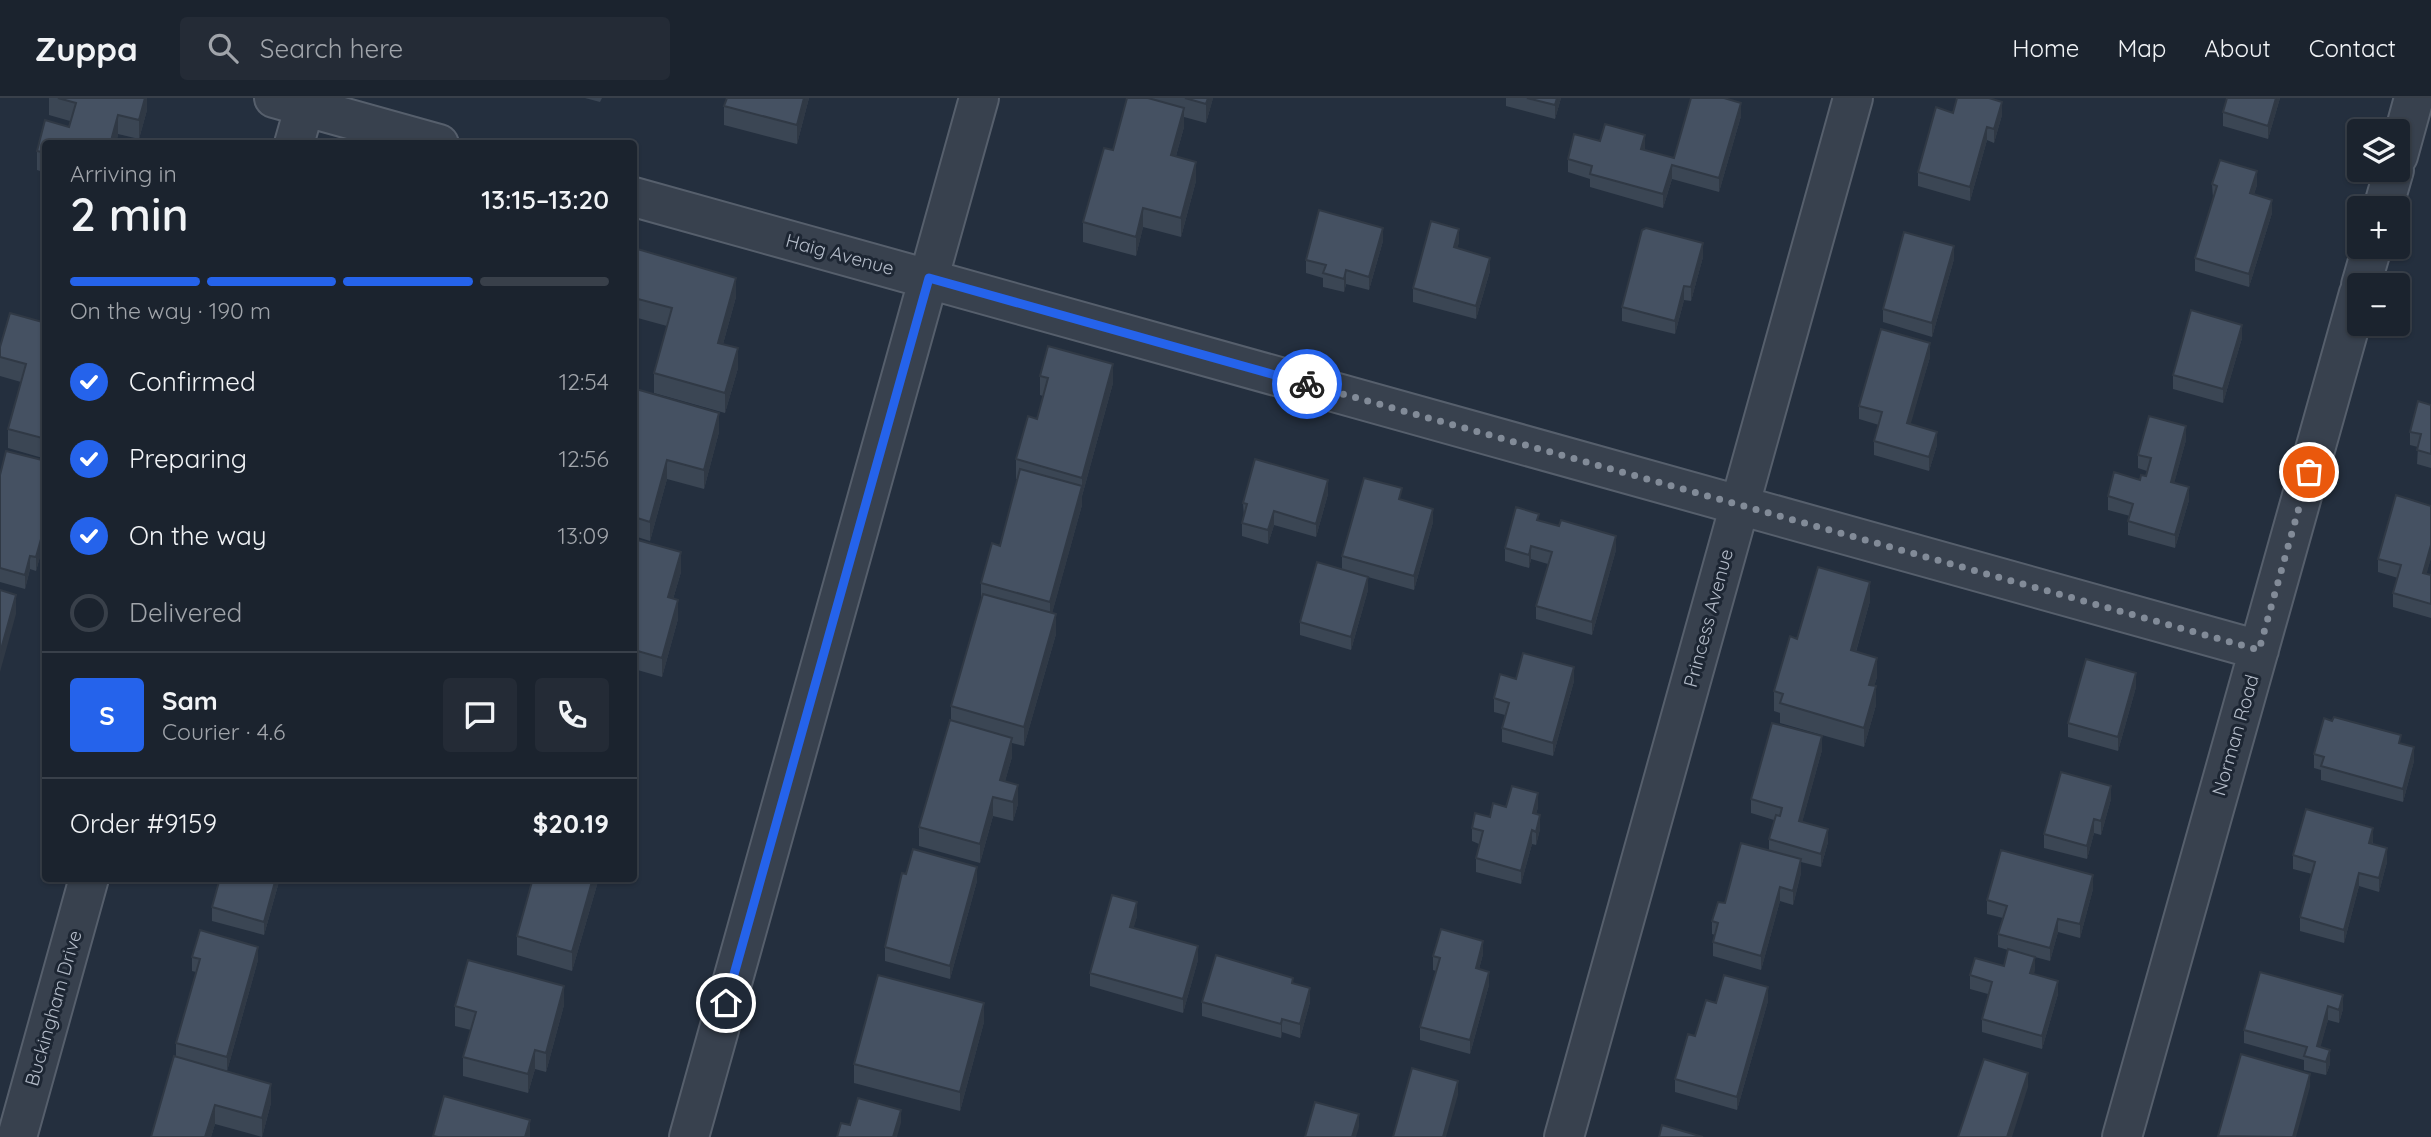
<!DOCTYPE html>
<meta charset="utf-8">
<style>
body{margin:0;font-family:Quicksand,sans-serif;background:#242b36;color:#f1f3f6;height:100vh;display:flex;flex-direction:column;font-size:26px;white-space:nowrap}
*{box-sizing:border-box;margin:0}
p{font-size:23px;color:#a0a4aa}
.icon{flex:none;width:38px;height:38px;fill:none;stroke:currentColor;stroke-width:2;stroke-linecap:round;stroke-linejoin:round}
.map{position:relative;flex:1;overflow:hidden}
.sheet{position:absolute;left:42px;top:42px;width:595px;height:742px;display:flex;flex-direction:column;background:#1b232e;border-radius:7px;box-shadow:0 2px 5px #0004,0 0 0 2px #39404a}
.sheet>*{flex:none}
.buttons{position:absolute;left:2347px;top:21px;display:grid;gap:14px}
.buttons a{display:grid;place-items:center;width:63px;height:63px;border-radius:7px;background:#1b232e;box-shadow:0 2px 5px #0004,0 0 0 2px #39404a;font-size:35px}
.pin{position:absolute;display:grid;place-items:center;width:60px;height:60px;color:#fff;margin:-30px;border:4px solid #fff;border-radius:50%;box-shadow:0 2px 7px #0007}
.courier{position:absolute;display:grid;place-items:center;width:70px;height:70px;margin:-35px;border:5px solid #2563eb;border-radius:50%;background:#fff;color:#222;box-shadow:0 2px 9px #0007}
.headline em{font-style:normal;font-weight:600}
.headline div{display:flex;flex-direction:column-reverse}
.headline{display:flex;align-items:center;justify-content:space-between;height:119px;padding:0 28px}
h1{font-size:46px;font-weight:600;line-height:52px}
.bar{display:grid;grid-template-columns:repeat(4,1fr);gap:10px 7px;align-content:center;height:84px;padding:0 28px}
.bar i{height:9px;border-radius:5px;background:#39404a}
.bar .active{background:#2563eb}
.bar p{grid-column:span 4}
.line{display:flex;align-items:center;gap:18px;padding:0 28px;border-top:2px solid #39404a}
.line div{flex:1}
.round{display:grid;place-items:center;flex:none;width:74px;height:74px;border-radius:7px;background:#242b36}
ol{padding:0 28px;list-style:none}
li{display:flex;align-items:center;gap:21px;height:77px}
li p{margin-inline-start:auto}
li .icon{padding:7px;border-radius:50%;background:#2563eb;color:#fff;stroke-width:4}
li:last-child{color:#a0a4aa}
li i{width:38px;height:38px;border:4px solid #39404a;border-radius:50%}
header{display:flex;align-items:center;gap:42px;box-sizing:border-box;height:98px;padding:0 35px;background:#1b232e;border-bottom:2px solid #39404a}
header strong{font-size:33px}
nav{display:flex;gap:38px;margin-inline-start:auto;font-size:24px}
.search{width:490px;height:63px;background:#242b36;display:flex;align-items:center;gap:18px;box-sizing:border-box;padding:0 24px;border-radius:7px;color:#a0a4aa;font-size:26px}
.map>svg:first-child{display:block}
</style>
<header>
<strong>Zuppa</strong>
<div class="search"><svg class="icon" aria-label="search" viewBox="0 0 24 24"><circle cx="10" cy="10" r="6"/><path d="M15 15l6 6"/></svg>Search here</div>
<nav><a>Home</a><a>Map</a><a>About</a><a>Contact</a></nav>
</header>
<div class="map">
<svg width="2431" height="1039" viewBox="0 0 2431 1039">
<rect width="100%" height="100%" fill="#242f3e"/>
<g fill="none" stroke-linecap="round" stroke-linejoin="round">
<defs>
<path id="street" d="M274,0L439,46
M294,46L307,0
M2398,58L2414,0
M634,99L2259,552
M2383,110L2394,72
M2361,187L2372,149
M17,1039L89,780
M689,1039L979,0
M1564,1039L1853,0
M2122,1039L2359,195"/>
</defs>
<use href="#street" stroke="#565f6c" stroke-width="42"/>
<use href="#street" stroke="#38414e" stroke-width="38"/>
</g>
<path fill="#3b4654" d="M49,0H147V12L139,41L118,36L117,41L133,46H46V75L37,72V53L45,22L69,29L70,23L49,17Z
M585,0H602L600,4Z
M809,0L797,46L724,27V8Z
M1127,0H1213L1206,25L1184,19V29L1176,58L1196,83L1181,139L1143,129L1136,158L1083,144V124L1113,52Z
M1506,0H1561L1555,21L1506,8Z
M2227,0H2280L2268,41L2223,28V14Z
M1953,15L2002,17L1994,45L1987,42L1970,103L1918,88V74Z
M1741,18L1719,94L1672,81L1663,110L1590,89V81L1568,74V61L1600,43L1645,50L1644,52L1674,60Z
M2212,86L2257,87L2254,96L2272,115L2249,189L2195,173V160L2213,100Z
M1383,143L1369,192L1346,186L1344,194L1323,189V180L1306,175V162Z
M1459,144L1457,150L1490,173L1476,221L1413,204V190Z
M634,150L736,199L723,246L738,270L725,315L654,295V275L667,228L634,219Z
M1703,159L1691,203L1684,202L1675,236L1622,223V209Z
M1954,161L1932,239L1883,224V211Z
M46,225V361L8,350V331L21,284L0,278V249Z
M2242,240L2223,305L2173,291V277Z
M1930,259L1910,326L1937,347L1929,373L1874,357V343L1879,327L1859,321V308Z
M1040,278L1113,285L1082,398V407L1052,515L1056,536L1024,648L1012,645V659L1005,683L1018,706L1013,723L993,718L980,765L919,748V729L951,623V608L981,503V485L1000,448L1018,381H1016V361L1037,321L1043,298L1040,297Z
M634,300L719,334L704,391L667,381L650,443L634,438Z
M2431,307V370L2417,366L2418,349L2410,347V334Z
M2186,342L2174,385L2189,402L2175,450L2128,437V423L2130,418L2108,412V398L2140,382L2146,378L2147,373L2138,370V357Z
M46,363V437L36,473L30,471L25,491L0,484V377Z
M1328,396L1316,439L1274,427L1268,446L1242,438V425L1244,419L1243,405Z
M1402,402L1433,424L1414,492L1368,479V492L1351,552L1300,537V524L1342,471V458Z
M1539,422L1616,452L1592,537L1536,521V508L1548,466L1531,461L1529,470L1505,463V450Z
M634,441L681,474L673,501L678,521L662,579L634,571Z
M2431,460L2426,476L2431,477V520L2393,509V495L2398,480L2378,474V461Z
M1870,503L1856,554L1877,579L1874,588L1876,607L1864,649L1780,625V615L1774,613V593L1797,541Z
M1516,581L1574,583L1553,658L1502,644V630L1505,617L1494,614V600Z
M2136,589L2118,653L2068,639V625Z
M2401,646L2414,663L2403,704L2321,682V672L2314,670V656Z
M1822,652L1802,724L1828,744L1821,769L1801,764V775L1793,807L1780,803L1761,872L1713,858V844L1715,837L1712,836V823L1725,805L1769,752V741L1774,722L1751,715V701Z
M2111,701L2101,737L2094,735L2087,761L2044,750V736Z
M1506,709H1538L1536,716L1540,731L1536,747L1532,746L1521,786L1476,774V760L1479,746L1472,743V730Z
M2373,743V746L2387,764L2379,794L2359,788L2344,845L2300,833V819L2312,776L2293,771V757Z
M906,776L977,783L950,881L885,863V849Z
M220,780H280L264,837L212,823V809Z
M599,780L572,873L517,857V838Z
M2093,791L2080,840L2058,834L2050,863L2035,859L2034,876L2058,896L2042,951L1982,934V921L1988,896L1970,891V877L2004,868L2008,852L1998,849V836L2003,820L1987,816V802Z
M1137,818L1133,830L1198,862L1183,915L1090,888V875Z
M1483,856L1479,871L1489,887L1470,956L1420,942V929L1436,873L1433,872V858Z
M192,859L258,862L227,973L176,959V945L196,874L192,873Z
M2260,874L2343,911L2339,925L2328,922L2320,949L2330,966L2326,977L2304,972V962L2244,945V932Z
M1768,903L1737,1012L1675,994V981L1695,938L1716,905Z
M1202,904H1310L1300,940L1282,934L1281,940L1202,918Z
M564,907L546,974L535,971L528,995L463,978V959L471,932L455,928V908Z
M984,924L960,1013L854,985V966Z
M174,958L271,1005L262,1039L215,1026L211,1039H151Z"/>
<path fill="#303945" d="M145,0H147V12L139,41V22Z
M804,0H809L797,46V27Z
M1208,0H1213L1206,25V6Z
M1557,0H1561L1555,21V7Z
M2276,0H2280L2268,41V28Z
M2002,4V17L1994,45V31Z
M1741,5V18L1719,94V80Z
M1184,10V29L1171,76V57Z
M118,17V36L116,46L112,39Z
M1987,29V42L1970,103V89Z
M1645,37V50L1641,64V51Z
M1196,64V83L1181,139V120Z
M1672,67V81L1663,110V96Z
M2257,73V87L2250,108V95Z
M2272,102V115L2249,189V176Z
M1143,110V129L1136,158V139Z
M1383,130V143L1369,192V179Z
M1459,131V144L1454,163V149Z
M1703,145V159L1691,203V189Z
M1954,148V161L1932,239V225Z
M1490,160V173L1476,221V208Z
M1346,172V186L1344,194V181Z
M736,180V199L718,264V245Z
M1684,188V202L1675,236V223Z
M2242,227V240L2223,305V291Z
M1930,245V259L1907,339V325Z
M738,250V270L725,315V295Z
M1113,266V285L1082,398V407L1050,523V504L1082,388V380Z
M719,315V334L704,391V372Z
M2186,328V342L2171,397V384Z
M1937,334V347L1929,373V359Z
M667,362V381L650,443V424Z
M1328,382V396L1316,439V426Z
M2189,389V402L2175,450V437Z
M1433,411V424L1414,492V478Z
M1274,413V427L1268,446V432Z
M46,423V437L36,473V459Z
M1616,438V452L1592,537V524Z
M2431,447V460L2423,489V475Z
M1531,448V461L1529,470V457Z
M681,454V474L668,518V499Z
M30,458V471L25,491V477Z
M1368,479V492L1351,552V539Z
M1870,484V503L1851,571V552Z
M16,497V516L0,574V555Z
M678,502V521L662,579V560Z
M1056,516V536L1024,648V629Z
M1877,560V579L1869,606V587Z
M1574,569V583L1553,658V645Z
M2136,575V589L2118,653V639Z
M1876,588V607L1864,649V630Z
M1822,638V652L1799,736V723Z
M1012,640V659L1000,701V682Z
M2414,649V663L2403,704V691Z
M1018,687V706L1013,723V704Z
M2111,688V701L2101,737V723Z
M1538,695V709L1533,729V715Z
M993,699V718L980,765V746Z
M1540,717V731L1536,747V734Z
M2094,721V735L2087,761V748Z
M2373,730V743L2369,759V745Z
M1828,731V744L1821,769V756Z
M1532,732V746L1521,786V773Z
M2387,750V764L2379,794V780Z
M1801,761V775L1793,807V793Z
M977,769V783L950,881V868Z
M2359,775V788L2344,845V832Z
M2093,777V791L2080,840V826Z
M276,780H280L264,837V824Z
M593,780H599L572,873V854Z
M1780,789V803L1761,872V858Z
M1137,804V818L1130,843V829Z
M2058,821V834L2050,863V850Z
M1483,843V856L1476,883V870Z
M1198,848V862L1183,915V901Z
M258,849V862L227,973V959Z
M2035,859V872L2030,889V875Z
M1489,874V887L1470,956V942Z
M2058,883V896L2042,951V938Z
M564,888V907L546,974V955Z
M1768,889V903L1737,1012V999Z
M1310,890V904L1300,940V926Z
M2343,897V911L2339,925V912Z
M984,905V924L960,1013V994Z
M2328,908V922L2317,962V948Z
M1282,921V934L1281,940V926Z
M535,952V971L528,995V976Z
M2330,952V966L2326,977V964Z
M2028,975V989L2012,1039H2007Z
M2310,976V989L2296,1039H2293Z
M1458,983V997L1446,1039H1443Z
M271,986V1005L262,1039V1020Z
M215,1007V1026L211,1039H205Z
M901,1012V1025L897,1039H893Z
M1359,1016V1029L1356,1039H1352Z
M530,1022V1039H525Z"/>
<path fill="#455162" stroke="#303945" stroke-width="2" d="M58,0H145L139,22L118,17L112,39L133,46H46V55L37,53L45,22L69,29L76,5Z
M727,0H804L797,27L724,8Z
M1127,0H1148L1184,10L1171,57L1196,64L1181,120L1143,110L1136,139L1083,124L1104,50L1113,52Z
M1185,0H1208L1206,6Z
M1527,0H1557L1555,7Z
M1691,0H1724L1741,5L1719,80L1672,67L1663,96L1590,76L1592,68L1568,61L1574,36L1600,43L1605,26L1645,37L1641,51L1674,60Z
M1957,0H1989L2002,4L1994,31L1987,29L1970,89L1918,74L1936,9L1953,15Z
M2227,0H2276L2268,28L2223,14Z
M2220,62L2257,73L2250,95L2272,102L2249,176L2195,160L2217,88L2212,86Z
M1319,112L1383,130L1369,179L1346,172L1344,181L1323,175L1326,167L1306,162Z
M1431,123L1459,131L1454,149L1490,160L1476,208L1413,190Z
M1646,130L1703,145L1691,189L1684,188L1675,223L1622,209L1642,132Z
M1904,134L1954,148L1932,225L1883,211Z
M634,150L736,180L718,245L738,250L725,295L654,275L672,210L634,200Z
M2191,212L2242,227L2223,291L2173,277Z
M10,215L46,225V341L8,331L26,266L0,259V249Z
M1881,231L1930,245L1907,325L1937,334L1929,359L1874,343L1882,314L1859,308Z
M1048,248L1113,266L1082,380L1016,361L1028,318L1037,321L1048,280L1040,278Z
M636,291L719,315L704,372L667,362L650,424L634,419V300Z
M2418,303L2431,307V356L2417,352L2421,336L2410,334Z
M2149,318L2186,328L2171,384L2189,389L2175,437L2128,423L2133,406L2108,398L2114,374L2140,382L2141,377L2146,378L2151,360L2138,357Z
M6,353L46,363V423L36,459L30,458L25,477L0,470V377Z
M1255,361L1328,382L1316,426L1274,413L1268,432L1242,425L1247,406L1243,405Z
M1020,371L1082,388L1050,504L981,485L992,445L1000,448Z
M1364,380L1402,390L1399,401L1433,411L1414,478L1342,458Z
M2396,397L2431,408V447L2423,475L2431,477V506L2393,495L2401,467L2378,461Z
M1516,409L1539,416L1537,422L1559,428L1561,422L1616,438L1592,524L1536,508L1552,454L1531,448L1529,457L1505,450Z
M634,441L681,454L668,499L678,502L662,560L634,552Z
M1317,464L1368,479L1351,539L1300,524Z
M1818,469L1870,484L1851,552L1877,560L1869,587L1876,588L1864,630L1780,605L1783,596L1774,593L1790,538L1797,541Z
M0,492L16,497L0,555Z
M983,496L1056,516L1024,629L951,608Z
M1523,555L1574,569L1553,645L1502,630L1509,605L1494,600L1500,576L1516,581Z
M2086,561L2136,575L2118,639L2068,625Z
M2334,619L2401,637L2399,645L2414,649L2403,691L2321,668L2324,659L2314,656L2324,620L2332,623Z
M950,622L1012,640L1000,682L1018,687L1013,704L993,699L980,746L919,729Z
M1772,625L1822,638L1799,723L1828,731L1821,756L1769,741L1776,717L1780,718L1782,710L1751,701Z
M2061,674L2111,688L2101,723L2094,721L2087,748L2044,736Z
M1512,688L1538,695L1533,715L1540,717L1536,734L1532,732L1521,773L1476,760L1483,733L1472,730L1475,715L1490,719L1493,705L1506,709Z
M2306,711L2373,730L2369,745L2387,750L2379,780L2359,775L2344,832L2300,819L2315,764L2293,757Z
M1741,745L1801,761L1793,793L1780,789L1761,858L1713,844L1718,825L1712,823L1718,804L1725,805Z
M913,751L977,769L950,868L885,849L902,775L906,776Z
M2001,752L2093,777L2080,826L2058,821L2050,850L1998,836L2007,808L1987,802Z
M220,780H276L264,824L212,809Z
M533,780H593L572,854L517,838Z
M1112,797L1137,804L1130,829L1198,848L1183,901L1090,875Z
M1441,831L1483,843L1476,870L1489,874L1470,942L1420,929L1440,860L1433,858Z
M200,832L258,849L227,959L176,945L200,861L192,859Z
M2008,851L2035,859L2030,875L2058,883L2042,938L1982,921L1992,884L1970,877L1975,860L2004,868Z
M1216,857L1293,880L1292,885L1310,890L1300,926L1282,921L1281,926L1202,904Z
M468,862L564,888L546,955L535,952L528,976L463,959L476,914L455,908Z
M2260,874L2343,897L2339,912L2328,908L2317,948L2330,952L2326,964L2304,958L2307,949L2244,932Z
M878,877L984,905L960,994L854,966Z
M1724,877L1768,889L1737,999L1675,981L1688,936L1695,938L1706,902L1716,905Z
M2241,956L2310,976L2293,1039L2218,1038Z
M174,958L271,986L262,1020L215,1007L205,1039H151Z
M1984,961L2028,975L2007,1039H1958Z
M1412,970L1458,983L1443,1039H1393Z
M444,998L530,1022L525,1039H438L433,1038Z
M858,1000L901,1012L893,1039H837L841,1025L850,1027Z
M1315,1004L1359,1016L1352,1039H1305Z
M1662,1027L1703,1039H1659Z"/>
<g fill="none" stroke-linecap="round" stroke-linejoin="round">
<path stroke="#828b98" stroke-width="7" stroke-dasharray="0 12.6" d="M1307,286L2259,552L2309,374"/>
<path stroke="#2563eb" stroke-width="9" d="M726,905L929,180L1307,286"/>
</g>
<g text-anchor="middle" dominant-baseline="central" stroke-width="6" stroke-linejoin="round" paint-order="stroke">
<g font-size="19" fill="#b4bcc9" stroke="#1d2633">
<text transform="translate(840 156) rotate(15)">Haig Avenue</text>
<text transform="translate(1708 520) rotate(-75)">Princess Avenue</text>
<text transform="translate(2235 637) rotate(-74)">Norman Road</text>
<text transform="translate(53 910) rotate(-74)">Buckingham Drive</text>
</g>
</g>
</svg>
<div class="buttons">
<a><svg class="icon" aria-label="layers" viewBox="0 0 24 24"><path d="M12 4l9 5-9 5-9-5zM3 14l9 5 9-5"/></svg></a>
<a>+</a>
<a>−</a>
</div>
<div class="pin" style="left:2309px;top:374px;background:#ea580c"><svg class="icon" aria-label="bag" viewBox="0 0 24 24"><path d="M5 8h14l-1 12H6zM9 8a3 3 0 0 1 6 0"/></svg></div>
<div class="pin" style="left:726px;top:905px;background:#1f2937"><svg class="icon" aria-label="home" viewBox="0 0 24 24"><path d="M3 11l9-7 9 7M6 9v11h12V9"/></svg></div>
<div class="courier" style="left:1307px;top:286px"><svg class="icon" aria-label="bike" viewBox="0 0 24 24"><circle cx="6" cy="16" r="4"/><circle cx="18" cy="16" r="4"/><path d="M6 16l4-8h5l3 8M10 8l3 8H6M13 5h3"/></svg></div>
<section class="sheet">
<div class="headline"><div><h1>2 min</h1><p>Arriving in</p></div><em>13:15–13:20</em></div>
<div class="bar"><i class="active"></i><i class="active"></i><i class="active"></i><i></i><p>On the way · 190 m</p></div>
<ol>
<li><svg class="icon" aria-label="check" viewBox="0 0 24 24"><path d="M5 12l5 5 9-10"/></svg>Confirmed<p>12:54</p></li>
<li><svg class="icon" aria-label="check" viewBox="0 0 24 24"><path d="M5 12l5 5 9-10"/></svg>Preparing<p>12:56</p></li>
<li><svg class="icon" aria-label="check" viewBox="0 0 24 24"><path d="M5 12l5 5 9-10"/></svg>On the way<p>13:09</p></li>
<li><i></i>Delivered</li>
</ol>
<div class="line" style="height:126px"><b class="round" style="background:#2563eb;color:#fff">S</b><div><b>Sam</b><p>Courier · 4.6</p></div><a class="round"><svg class="icon" aria-label="chat" viewBox="0 0 24 24"><path d="M4 5h16v11H9l-5 4z"/></svg></a><a class="round"><svg class="icon" aria-label="phone" viewBox="0 0 24 24"><path d="M5 4h4l2 5-3 2q2 4 5 5l2-3 5 2v4C11 20 4 13 5 4z"/></svg></a></div>
<div class="line" style="height:91px"><div>Order #9159</div><b>$20.19</b></div>
</section>
</div>
